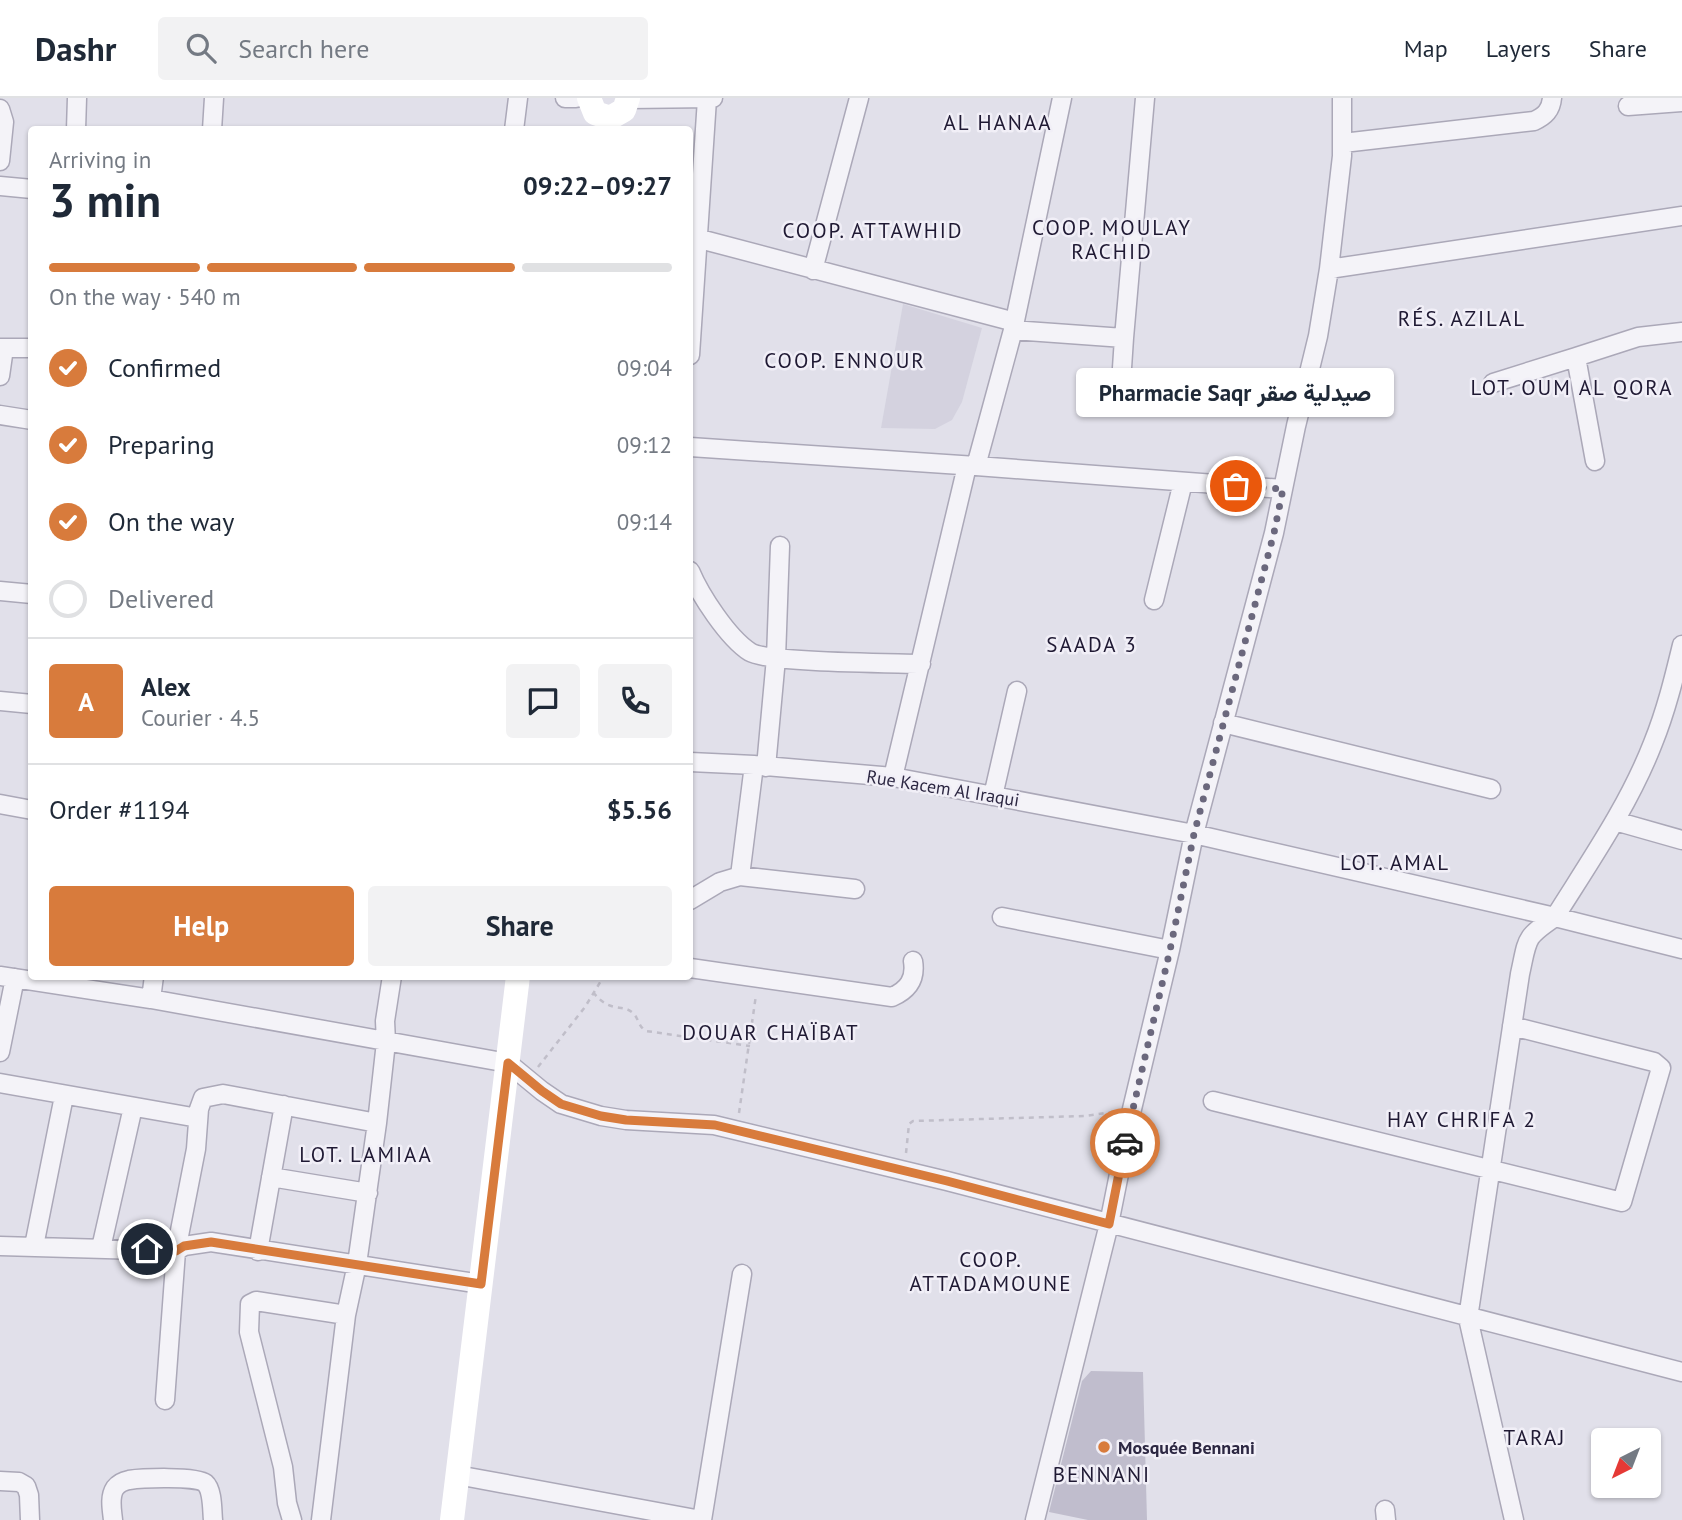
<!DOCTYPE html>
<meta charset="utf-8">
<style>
body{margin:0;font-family:"PT Sans",Vazirmatn,sans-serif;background:#f2f2f3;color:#1f2937;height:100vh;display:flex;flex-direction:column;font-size:26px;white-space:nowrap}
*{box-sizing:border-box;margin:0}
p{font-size:23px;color:#747a83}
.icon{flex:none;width:38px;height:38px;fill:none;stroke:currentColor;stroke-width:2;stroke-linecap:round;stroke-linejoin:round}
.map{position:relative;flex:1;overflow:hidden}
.side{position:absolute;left:28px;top:28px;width:665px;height:854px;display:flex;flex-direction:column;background:#fff;border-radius:7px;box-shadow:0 2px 5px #0004}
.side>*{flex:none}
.needle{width:46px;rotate:222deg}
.tools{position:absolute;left:1591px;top:1330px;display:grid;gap:14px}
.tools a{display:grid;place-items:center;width:70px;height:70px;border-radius:7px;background:#fff;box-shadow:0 2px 5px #0004;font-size:35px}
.pin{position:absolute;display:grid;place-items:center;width:60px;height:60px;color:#fff;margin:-30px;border:4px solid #fff;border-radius:50%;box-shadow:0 2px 7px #0007}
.courier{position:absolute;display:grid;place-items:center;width:70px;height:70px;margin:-35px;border:5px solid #d87b3c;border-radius:50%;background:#fff;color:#222;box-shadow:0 2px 9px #0007}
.bubble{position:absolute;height:49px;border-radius:7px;background:#fff;box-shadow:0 2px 5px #0004;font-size:23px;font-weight:800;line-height:49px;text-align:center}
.headline em{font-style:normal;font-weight:800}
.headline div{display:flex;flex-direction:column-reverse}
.headline{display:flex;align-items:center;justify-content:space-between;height:119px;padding:0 21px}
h1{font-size:46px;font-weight:800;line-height:52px}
.bar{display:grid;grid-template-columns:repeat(4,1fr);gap:10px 7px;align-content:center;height:84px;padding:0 21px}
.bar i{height:9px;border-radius:5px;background:#e0e1e3}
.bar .selected{background:#d87b3c}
.bar p{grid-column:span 4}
.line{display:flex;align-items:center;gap:18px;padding:0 21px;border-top:2px solid #e0e1e3}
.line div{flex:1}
.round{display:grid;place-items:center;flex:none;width:74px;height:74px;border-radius:7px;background:#f2f2f3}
ol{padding:0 21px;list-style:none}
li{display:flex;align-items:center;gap:21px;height:77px}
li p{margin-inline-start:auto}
li .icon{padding:7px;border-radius:50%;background:#d87b3c;color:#fff;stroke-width:4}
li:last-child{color:#747a83}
li i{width:38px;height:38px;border:4px solid #e0e1e3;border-radius:50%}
.cta{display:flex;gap:14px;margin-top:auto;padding:14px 21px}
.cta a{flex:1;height:80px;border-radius:7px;background:#d87b3c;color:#fff;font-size:28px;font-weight:800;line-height:80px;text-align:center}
.cta a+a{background:#f2f2f3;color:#1f2937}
header{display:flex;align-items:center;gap:42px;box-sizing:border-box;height:98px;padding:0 35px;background:#fff;border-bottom:2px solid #e0e1e3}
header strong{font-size:33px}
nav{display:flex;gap:38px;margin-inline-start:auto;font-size:24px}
.search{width:490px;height:63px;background:#f2f2f3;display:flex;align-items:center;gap:18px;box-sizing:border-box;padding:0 24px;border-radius:7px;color:#747a83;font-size:26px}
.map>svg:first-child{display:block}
</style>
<header>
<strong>Dashr</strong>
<div class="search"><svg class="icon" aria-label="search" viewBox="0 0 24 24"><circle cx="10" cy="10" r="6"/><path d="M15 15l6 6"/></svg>Search here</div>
<nav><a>Map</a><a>Layers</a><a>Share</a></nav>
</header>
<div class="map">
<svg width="1682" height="1422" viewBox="0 0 1682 1422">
<rect width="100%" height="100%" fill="#e1e0ea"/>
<path fill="#d4d2df" d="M903,206L982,230L962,304L952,322L935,331L881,330Z"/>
<path fill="#c0bdcd" d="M1091,1273L1143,1274L1147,1422H1088L1049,1414L1082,1283Z"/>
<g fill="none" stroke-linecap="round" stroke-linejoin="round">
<defs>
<path id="street" d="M565,0H576
M628,1L713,0
M1628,8L1682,4
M0,11L4,24L0,63
M76,32L77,0
M212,32L214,0
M514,32L518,0
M1343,45L1534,23C1545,18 1551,12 1552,0
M0,88L32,91
M696,140L1015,224
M1329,171L1682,118
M813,172L859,0
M1013,232L1124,240L1145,0
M0,250H32
M690,257L707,1
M0,278L4,250
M1493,285L1576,259
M1120,300L1124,240
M0,317L32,322
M690,349L976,368L1283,391
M1595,363L1576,259L1638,239L1682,234
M976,368L1013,232L1062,0
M690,473C700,497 728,540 750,554C768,565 893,565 921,566
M0,493L32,496
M1154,502L1183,384
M0,603L32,606
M1223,625L1491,691
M690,664L754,667L893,679L1194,736L1555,819C1590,763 1629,707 1653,645C1666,613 1674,580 1682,547
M766,669L776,560L780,448
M893,679L967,368
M993,698L1017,593
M0,706L32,712
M1615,723L1682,742
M740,778L855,791
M690,802L720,784L740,778L754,667
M1002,819L1170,852
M690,870L892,899C908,892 916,881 913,863
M0,878L151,901L508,965L542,993L561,1006L601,1018L626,1022L714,1027L947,1083L1682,1274
M151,901L154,878
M0,954L15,880
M0,985L198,1020
M1213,1003L1622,1104L1661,970L1654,964L1512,928
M271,1079L368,1095
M0,1148L176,1153L184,1148L211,1144L481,1186
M34,1148L64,998
M101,1150L133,1009
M258,1153L284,1007
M165,1302L176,1153L196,1051L199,1011L203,1000L223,996L377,1025
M457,1377L701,1422
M0,1383L19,1384L26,1388L29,1397L30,1422
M1385,1412L1386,1422
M113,1422C112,1412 109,1399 115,1390C118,1386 124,1383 129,1382C142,1380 196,1378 205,1385C213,1392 212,1413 213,1422
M292,1422L287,1405L283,1369L249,1234L250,1206L256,1203L346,1217
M321,1422L346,1217L357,1166L377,1025L386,944L385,923L392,878
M702,1422L742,1176
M1035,1422L1109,1126L1132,1011L1170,852L1194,736L1274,435L1296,328L1318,238L1329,171L1342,58V0
M1514,1422L1468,1220L1520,876C1528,840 1524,840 1555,819L1682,851"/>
</defs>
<use href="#street" stroke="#aba8b8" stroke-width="21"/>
<path stroke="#c0bec9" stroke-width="2.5" stroke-dasharray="5 5" stroke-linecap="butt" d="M593,894C610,916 622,905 633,915C639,921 638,928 646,933L750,948
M538,969L585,909L604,878
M739,1015L756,897
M906,1055L909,1026L913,1023L1085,1018L1113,1014"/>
<use href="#street" stroke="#f4f3f8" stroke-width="18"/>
<path stroke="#fff" stroke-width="24" d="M589,0L595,15L610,20L624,12L628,0
M452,1422L518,878"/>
</g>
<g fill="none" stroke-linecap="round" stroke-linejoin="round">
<path stroke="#6b687d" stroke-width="7" stroke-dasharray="0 12.6" d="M1125,1045L1170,852L1194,736L1274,435L1283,391L1236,388"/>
<path stroke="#d87b3c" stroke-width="9" d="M147,1151L176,1153L184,1148L211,1144L481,1186L508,965L542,993L561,1006L601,1018L626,1022L715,1027L947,1083L1109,1126L1125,1045"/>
</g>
<circle fill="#d87b3c" stroke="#f1eff7" stroke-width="2.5" cx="1104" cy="1349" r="7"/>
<g text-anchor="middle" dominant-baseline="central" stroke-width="5" stroke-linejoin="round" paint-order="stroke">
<g font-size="18" fill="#2c2742" stroke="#f1eff7">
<text transform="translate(943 690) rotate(9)">Rue Kacem Al Iraqui</text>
</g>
<g font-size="18" font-weight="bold" fill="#2c2742" stroke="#f1eff7" text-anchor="start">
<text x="1118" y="1349">Mosquée Bennani</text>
</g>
<g font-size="21" letter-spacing="2" fill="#1f1933" stroke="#f1eff7">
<text x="998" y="24">AL HANAA</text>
<text x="1112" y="129">COOP. MOULAY<tspan x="1112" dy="24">RACHID</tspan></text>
<text x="873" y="132">COOP. ATTAWHID</text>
<text x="1462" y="220">RÉS. AZILAL</text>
<text x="845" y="262">COOP. ENNOUR</text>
<text x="1572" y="289">LOT. OUM AL QORA</text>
<text x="1092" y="546">SAADA 3</text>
<text x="1395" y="764">LOT. AMAL</text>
<text x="771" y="934">DOUAR CHAÏBAT</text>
<text x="1462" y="1021">HAY CHRIFA 2</text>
<text x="366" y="1056">LOT. LAMIAA</text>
<text x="991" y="1161">COOP.<tspan x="991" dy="24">ATTADAMOUNE</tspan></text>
<text x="1535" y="1339">TARAJ</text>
<text x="1102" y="1376">BENNANI</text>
</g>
</g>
</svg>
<div class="tools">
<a><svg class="needle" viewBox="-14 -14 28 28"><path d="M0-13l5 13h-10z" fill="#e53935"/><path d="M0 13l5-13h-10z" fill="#747a83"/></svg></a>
</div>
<div class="pin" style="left:1236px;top:388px;background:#ea580c"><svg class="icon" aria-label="bag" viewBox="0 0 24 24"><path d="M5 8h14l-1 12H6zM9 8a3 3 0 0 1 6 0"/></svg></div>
<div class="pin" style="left:147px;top:1151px;background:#1f2937"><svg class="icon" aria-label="home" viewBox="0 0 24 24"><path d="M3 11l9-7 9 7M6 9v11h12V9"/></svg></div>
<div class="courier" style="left:1125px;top:1045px"><svg class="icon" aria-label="car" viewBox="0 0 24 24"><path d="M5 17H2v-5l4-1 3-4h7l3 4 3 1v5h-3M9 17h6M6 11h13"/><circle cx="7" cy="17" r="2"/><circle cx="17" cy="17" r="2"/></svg></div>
<div class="bubble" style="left:1076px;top:270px;width:318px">Pharmacie Saqr صيدلية صقر</div>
<section class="side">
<div class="headline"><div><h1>3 min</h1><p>Arriving in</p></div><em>09:22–09:27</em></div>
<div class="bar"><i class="selected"></i><i class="selected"></i><i class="selected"></i><i></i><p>On the way · 540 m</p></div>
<ol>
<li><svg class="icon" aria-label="check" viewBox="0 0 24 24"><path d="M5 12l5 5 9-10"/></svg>Confirmed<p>09:04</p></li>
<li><svg class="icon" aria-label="check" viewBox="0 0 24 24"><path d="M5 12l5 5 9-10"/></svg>Preparing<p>09:12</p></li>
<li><svg class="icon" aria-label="check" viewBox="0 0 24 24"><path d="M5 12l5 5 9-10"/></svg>On the way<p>09:14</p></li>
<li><i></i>Delivered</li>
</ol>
<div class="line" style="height:126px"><b class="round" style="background:#d87b3c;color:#fff">A</b><div><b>Alex</b><p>Courier · 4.5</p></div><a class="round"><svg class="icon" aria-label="chat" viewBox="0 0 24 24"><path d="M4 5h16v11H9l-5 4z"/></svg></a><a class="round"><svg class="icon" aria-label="phone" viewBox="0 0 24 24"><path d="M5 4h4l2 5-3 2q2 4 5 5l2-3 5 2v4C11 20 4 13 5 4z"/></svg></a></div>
<div class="line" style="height:91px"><div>Order #1194</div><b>$5.56</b></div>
<div class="cta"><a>Help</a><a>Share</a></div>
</section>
</div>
